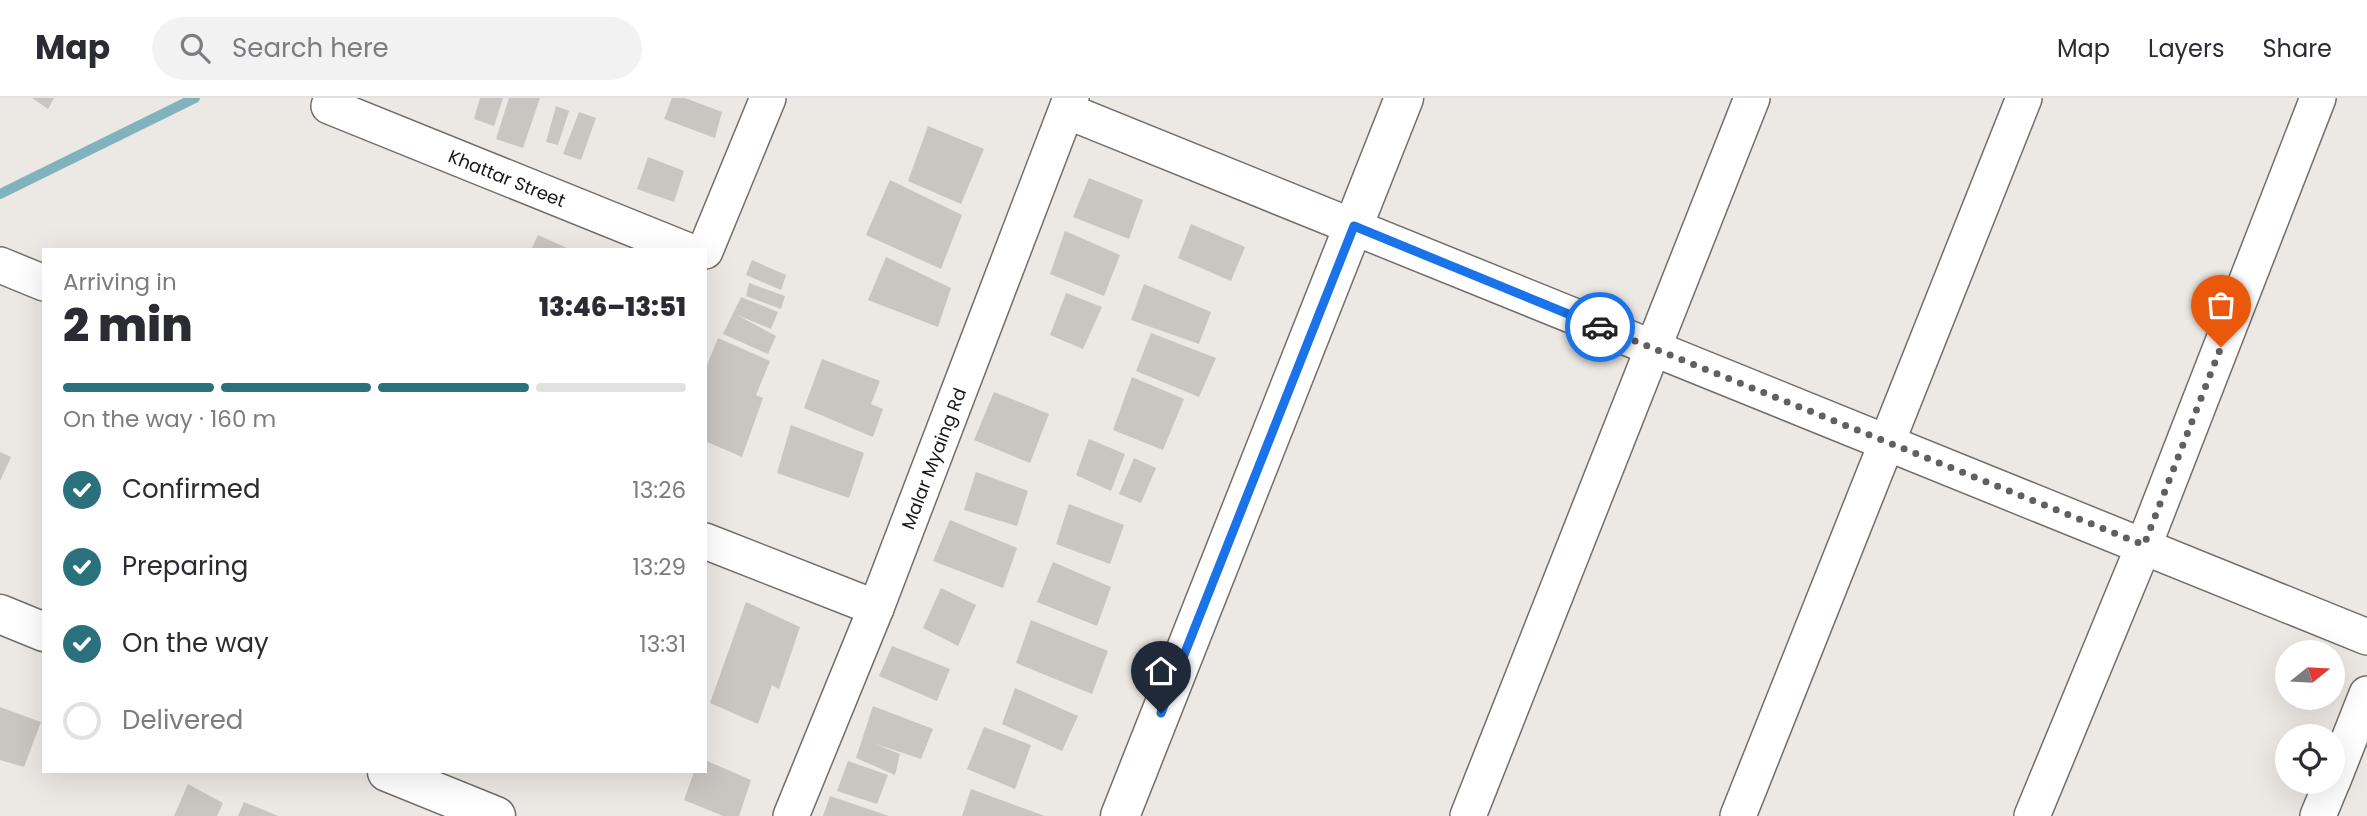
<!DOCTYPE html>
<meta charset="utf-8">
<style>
body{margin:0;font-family:Poppins,sans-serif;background:#f2f2f3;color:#2b2b33;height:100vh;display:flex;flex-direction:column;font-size:26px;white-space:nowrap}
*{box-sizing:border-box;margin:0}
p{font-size:23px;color:#7c7c81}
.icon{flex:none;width:38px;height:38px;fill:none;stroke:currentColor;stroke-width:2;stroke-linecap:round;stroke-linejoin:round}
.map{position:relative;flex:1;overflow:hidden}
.details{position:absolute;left:42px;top:150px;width:665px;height:525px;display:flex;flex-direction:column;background:#fff;border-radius:0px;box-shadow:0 7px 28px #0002}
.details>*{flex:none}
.needle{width:46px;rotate:72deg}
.buttons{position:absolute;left:2275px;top:542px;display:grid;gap:14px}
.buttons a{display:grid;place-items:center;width:70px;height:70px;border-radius:50%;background:#fff;box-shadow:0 7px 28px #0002;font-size:35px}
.pin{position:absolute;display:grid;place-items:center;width:60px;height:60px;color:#fff;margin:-72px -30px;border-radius:50% 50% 50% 0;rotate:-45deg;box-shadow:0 0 7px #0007}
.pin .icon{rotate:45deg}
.courier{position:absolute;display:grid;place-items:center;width:70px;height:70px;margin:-35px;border:5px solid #1a73e8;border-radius:50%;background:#fff;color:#222;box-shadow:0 2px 9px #0007}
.headline em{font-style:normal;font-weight:800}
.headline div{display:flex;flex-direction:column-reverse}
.headline{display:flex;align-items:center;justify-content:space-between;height:119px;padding:0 21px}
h1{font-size:46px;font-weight:800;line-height:52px}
.bar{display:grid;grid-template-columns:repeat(4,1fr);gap:10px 7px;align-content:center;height:84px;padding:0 21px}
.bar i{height:9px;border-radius:5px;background:#e1e1e2}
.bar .on{background:#2a717d}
.bar p{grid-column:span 4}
ol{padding:0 21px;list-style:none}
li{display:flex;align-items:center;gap:21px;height:77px}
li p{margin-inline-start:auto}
li .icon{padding:7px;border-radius:50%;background:#2a717d;color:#fff;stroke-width:4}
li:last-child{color:#7c7c81}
li i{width:38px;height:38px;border:4px solid #e1e1e2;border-radius:50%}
header{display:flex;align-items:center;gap:42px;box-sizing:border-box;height:98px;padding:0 35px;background:#fff;border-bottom:2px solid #e1e1e2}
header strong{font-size:33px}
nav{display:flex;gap:38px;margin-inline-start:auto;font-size:24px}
.search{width:490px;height:63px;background:#f2f2f3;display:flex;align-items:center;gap:18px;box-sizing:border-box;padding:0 24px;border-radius:38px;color:#7c7c81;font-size:26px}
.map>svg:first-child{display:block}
</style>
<header>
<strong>Map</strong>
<div class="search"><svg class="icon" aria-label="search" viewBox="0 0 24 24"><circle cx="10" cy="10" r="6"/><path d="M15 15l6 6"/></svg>Search here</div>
<nav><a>Map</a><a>Layers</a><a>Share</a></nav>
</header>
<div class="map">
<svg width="2367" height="718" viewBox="0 0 2367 718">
<rect width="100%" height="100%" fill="#ece8e3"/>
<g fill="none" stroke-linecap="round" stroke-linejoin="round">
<path stroke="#80b3bd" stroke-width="10" d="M0,96L195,0"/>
</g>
<path fill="#c9c5c0" d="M32,0H54L48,11Z
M480,0H503L494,28L474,21Z
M509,0H540L523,50L496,41Z
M672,0H685L722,14L715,40L664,21Z
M556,8L569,13L558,47L546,44Z
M579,14L596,20L581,62L563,56Z
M928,28L984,51L961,106L908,83Z
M648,59L684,73L674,104L637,91Z
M1089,80L1143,102L1129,141L1073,119Z
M890,82L962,117L941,171L866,137Z
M1191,126L1245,149L1231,183L1178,160Z
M1065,133L1120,157L1104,198L1050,176Z
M538,137L567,150L565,152H531Z
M886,159L951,190L938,229L868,202Z
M752,162L786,177L781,192L746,177Z
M749,185L785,198L781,211L746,198Z
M1144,186L1211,214L1199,246L1131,222Z
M1066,195L1102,209L1083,251L1050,237Z
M741,199L778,214L771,231L737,217L776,238L768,256L723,236Z
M1151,235L1216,260L1199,299L1136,273Z
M718,240L770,263L756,297L763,300L742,359L705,343V272Z
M822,261L880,283L871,306L883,311L873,339L804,310Z
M1132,279L1184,301L1163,352L1113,332Z
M994,294L1049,316L1030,365L974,342Z
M791,327L864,355L849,400L777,375Z
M1089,341L1125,356L1111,393L1076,377Z
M0,354L11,359L0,383Z
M1134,360L1156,370L1141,405L1119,396Z
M976,374L1028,393L1017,428L964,412Z
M1069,406L1124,427L1110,466L1056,446Z
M950,422L1017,450L1003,490L933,463Z
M1053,464L1111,489L1097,528L1037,504Z
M941,490L976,507L958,548L923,530Z
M746,504L800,529L779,591L772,587L758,626L710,605Z
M1031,522L1108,553L1092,596L1016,565Z
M892,548L950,571L937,603L879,578Z
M1015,590L1078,618L1062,653L1002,626Z
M873,608L933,631L921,661L873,645L900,656L895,677L856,660Z
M0,609L41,624L24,669L0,662Z
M984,629L1031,647L1015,691L967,671Z
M705,662L751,682L739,718H723L684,702L694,674H705Z
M848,663L888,677L877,706L837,693Z
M188,686L223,705L217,718H174Z
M971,691L1045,718H962Z
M830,698L889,718H823Z
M244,704L278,718H238Z"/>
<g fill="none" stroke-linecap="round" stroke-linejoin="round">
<defs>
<g id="street">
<path id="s1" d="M329,8L686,152"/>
<path d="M1067,13L2367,539"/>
<path d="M705,153L768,0"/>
<path d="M0,167L44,185"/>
<path d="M705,443L876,510"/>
<path d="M2333,682L2367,596"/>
<path id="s2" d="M791,718L876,510L1071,0"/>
<path d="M1468,718L1752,0"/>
<path d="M1738,718L2024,0"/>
<path d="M2032,718L2144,447L2318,0"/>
<path d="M2318,718L2332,684"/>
</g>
<path id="secondary" d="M0,516L44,534
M387,674L496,718
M1120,718L1404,0"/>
</defs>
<use href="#street" stroke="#726f6a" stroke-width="38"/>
<use href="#secondary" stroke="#726f6a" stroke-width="41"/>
<use href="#street" stroke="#fff" stroke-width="35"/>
<use href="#secondary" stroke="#fff" stroke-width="38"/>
</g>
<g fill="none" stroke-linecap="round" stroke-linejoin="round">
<path stroke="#62605d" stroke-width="7" stroke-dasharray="0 12.6" d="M1600,229L2144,447L2221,249"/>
<path stroke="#1a73e8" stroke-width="9" d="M1161,615L1354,128L1600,229"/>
</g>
<g text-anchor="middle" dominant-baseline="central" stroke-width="5" stroke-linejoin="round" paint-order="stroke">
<g font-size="18" fill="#181715" stroke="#faf5f0">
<text stroke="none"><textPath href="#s1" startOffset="192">Khattar Street</textPath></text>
<text stroke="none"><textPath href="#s2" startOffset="385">Malar Myaing Rd</textPath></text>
</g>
</g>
</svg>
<div class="buttons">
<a><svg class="needle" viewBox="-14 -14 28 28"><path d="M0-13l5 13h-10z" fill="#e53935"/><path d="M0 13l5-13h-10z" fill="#7c7c81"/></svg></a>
<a><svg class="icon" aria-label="locate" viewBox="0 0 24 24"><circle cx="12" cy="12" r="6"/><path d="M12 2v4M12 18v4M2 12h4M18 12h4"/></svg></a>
</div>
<div class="pin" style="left:2221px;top:249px;background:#ea580c"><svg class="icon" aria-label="bag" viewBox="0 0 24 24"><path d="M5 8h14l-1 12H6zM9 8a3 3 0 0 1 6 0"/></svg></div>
<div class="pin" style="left:1161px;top:615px;background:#1f2937"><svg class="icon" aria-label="home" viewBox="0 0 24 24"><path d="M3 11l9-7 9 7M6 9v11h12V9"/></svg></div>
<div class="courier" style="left:1600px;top:229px"><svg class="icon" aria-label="car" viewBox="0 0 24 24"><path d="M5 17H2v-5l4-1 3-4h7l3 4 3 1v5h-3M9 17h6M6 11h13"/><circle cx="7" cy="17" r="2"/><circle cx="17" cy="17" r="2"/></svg></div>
<section class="details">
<div class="headline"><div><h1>2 min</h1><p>Arriving in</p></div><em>13:46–13:51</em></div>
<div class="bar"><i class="on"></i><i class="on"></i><i class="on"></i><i></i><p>On the way · 160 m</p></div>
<ol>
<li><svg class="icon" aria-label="check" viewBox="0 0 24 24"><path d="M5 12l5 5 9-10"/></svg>Confirmed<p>13:26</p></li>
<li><svg class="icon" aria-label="check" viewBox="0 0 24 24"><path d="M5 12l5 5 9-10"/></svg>Preparing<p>13:29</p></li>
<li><svg class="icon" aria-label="check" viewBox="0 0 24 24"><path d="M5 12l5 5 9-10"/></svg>On the way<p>13:31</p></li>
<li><i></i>Delivered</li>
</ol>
</section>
</div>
